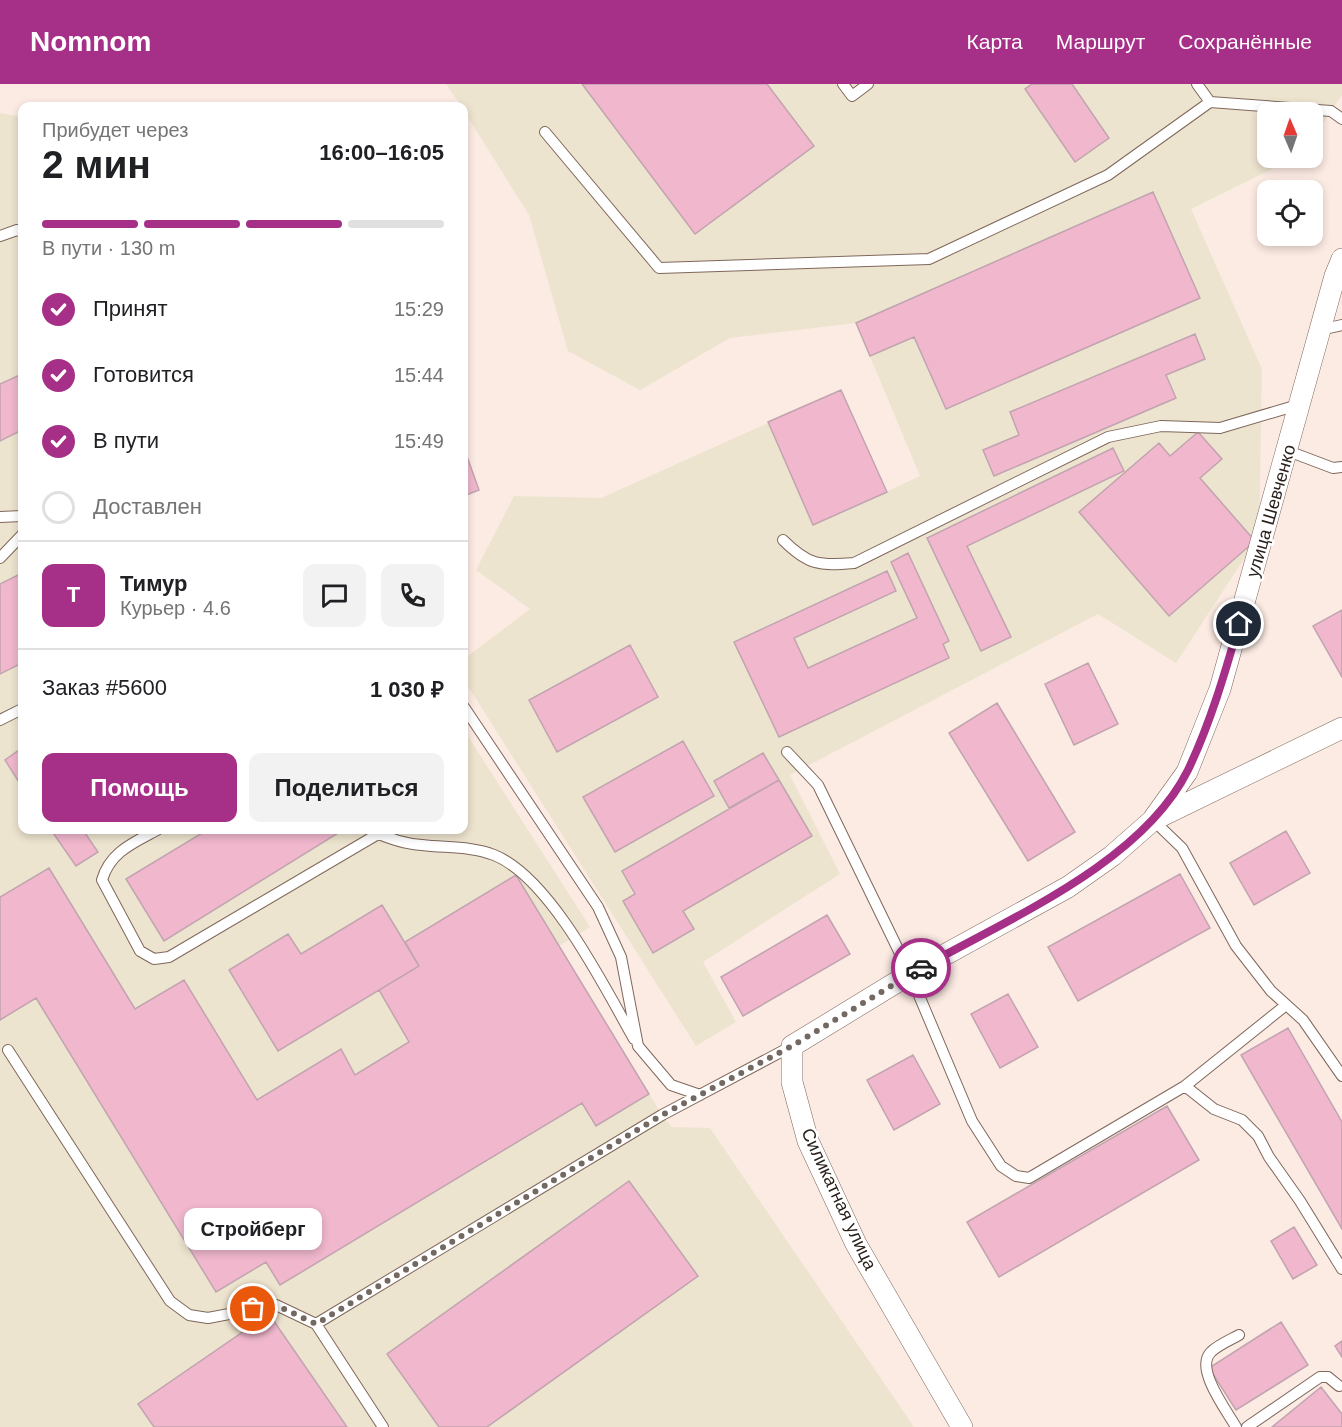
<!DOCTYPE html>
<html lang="ru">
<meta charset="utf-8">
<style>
body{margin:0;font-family:Helvetica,sans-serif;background:#f2f2f2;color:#202124;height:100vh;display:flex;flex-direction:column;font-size:22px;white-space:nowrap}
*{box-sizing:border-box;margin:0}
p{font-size:20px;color:#757577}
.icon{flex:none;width:33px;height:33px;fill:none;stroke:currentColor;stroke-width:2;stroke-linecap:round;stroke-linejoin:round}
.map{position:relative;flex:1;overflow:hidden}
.drawer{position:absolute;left:18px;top:18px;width:450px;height:732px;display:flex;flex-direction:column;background:#fff;border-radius:12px;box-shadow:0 3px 9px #0003}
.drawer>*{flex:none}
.needle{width:39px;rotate:358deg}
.buttons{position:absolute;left:1257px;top:18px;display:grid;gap:12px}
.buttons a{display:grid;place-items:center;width:66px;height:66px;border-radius:12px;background:#fff;box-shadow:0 3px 9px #0003;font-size:30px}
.pin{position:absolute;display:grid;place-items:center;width:51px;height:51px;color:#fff;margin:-26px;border:3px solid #fff;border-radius:50%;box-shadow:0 2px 6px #0007}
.courier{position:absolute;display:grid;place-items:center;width:60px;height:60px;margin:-30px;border:4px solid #a62f87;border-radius:50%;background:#fff;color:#222;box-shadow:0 2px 8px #0007}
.bubble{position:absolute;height:42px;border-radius:12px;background:#fff;box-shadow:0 3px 9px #0003;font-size:20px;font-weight:600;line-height:42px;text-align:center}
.overview em{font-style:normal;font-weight:600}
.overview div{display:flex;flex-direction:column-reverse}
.overview{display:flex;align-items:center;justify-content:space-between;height:102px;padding:0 24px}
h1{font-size:39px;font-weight:600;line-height:45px}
.bar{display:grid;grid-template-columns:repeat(4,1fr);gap:9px 6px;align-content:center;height:72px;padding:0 24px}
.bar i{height:8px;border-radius:4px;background:#e0e0e0}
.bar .selected{background:#a62f87}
.bar p{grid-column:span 4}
.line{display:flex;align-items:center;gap:15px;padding:0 24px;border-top:2px solid #e0e0e0}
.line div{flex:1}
.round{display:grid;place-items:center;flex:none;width:63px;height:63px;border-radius:12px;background:#f2f2f2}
ol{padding:0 24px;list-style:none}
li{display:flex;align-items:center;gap:18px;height:66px}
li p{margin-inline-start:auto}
li .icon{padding:6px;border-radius:50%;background:#a62f87;color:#fff;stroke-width:4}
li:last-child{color:#757577}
li i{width:33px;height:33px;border:3px solid #e0e0e0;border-radius:50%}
.primary-button{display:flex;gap:12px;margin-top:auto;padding:12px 24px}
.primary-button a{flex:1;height:69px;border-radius:12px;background:#a62f87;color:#fff;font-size:24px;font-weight:600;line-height:69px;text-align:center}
.primary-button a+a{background:#f2f2f2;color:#202124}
header{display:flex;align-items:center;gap:36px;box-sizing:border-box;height:84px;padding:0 30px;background:#a62f87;color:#fff}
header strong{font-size:28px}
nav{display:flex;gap:33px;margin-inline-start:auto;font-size:21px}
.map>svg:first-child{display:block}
</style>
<header>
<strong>Nomnom</strong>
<nav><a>Карта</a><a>Маршрут</a><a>Сохранённые</a></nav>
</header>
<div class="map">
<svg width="1342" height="1343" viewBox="0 0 1342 1343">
<rect width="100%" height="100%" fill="#fcebe3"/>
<path fill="#ede4cf" d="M446,0H1342V11L1313,54L1312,28H1268V74H1294L1191,125L1262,285L1259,452L1176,579L1098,530L790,691L840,790L703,878L736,938L696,962L464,596V575L530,525L476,486L514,412L601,414L841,306L886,408L920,392L856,239L730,254L640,306L568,267L529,131L464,27V22H461Z
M0,29L22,33V746H464V646L590,843L559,862L662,1031L672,1043L710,1044L914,1343H0Z"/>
<path fill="#f0b7cd" stroke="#c1a4af" stroke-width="1.5" d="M582,0H767L814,62L695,150Z
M1032,0H1072L1109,54L1075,78L1025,5Z
M1153,108L1200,214L946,325L914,253L870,272L856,239Z
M1195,250L1205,275L1166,291L1176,314L994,392L983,366L1019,351L1010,328Z
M22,290V346L0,357V300Z
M841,306L887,408L813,441L768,338Z
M1198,348L1222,375L1200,394L1255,457L1169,532L1079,428L1159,359L1170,372Z
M464,364L479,406L464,412Z
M1113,364L1124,387L967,462L1011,553L981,567L927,454Z
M908,469L949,557L943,560L949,574L779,653L734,558L887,487L896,507L794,554L808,584L917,534L891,478Z
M22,489V579L0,590V500Z
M1342,526V593L1313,542Z
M630,561L658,613L557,668L529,616Z
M1088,579L1118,640L1074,661L1045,600Z
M997,619L1075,748L1028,777L949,649Z
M683,657L714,712L615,768L583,713Z
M22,664V703L5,676Z
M763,669L779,696L729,724L714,697Z
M779,696L812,752L683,827L694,845L653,869L623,817L635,810L622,787Z
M51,746H83L98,768L76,782Z
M207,746H343L164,857L126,795Z
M1286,747L1310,789L1254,821L1230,779Z
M49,784L135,925L184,896L257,1016L341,965L355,991L409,958L379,906L419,882L405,858L516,791L649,1010L596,1042L582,1019L280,1201L266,1178L216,1208L36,914L0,936V813Z
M1180,790L1210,844L1078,917L1048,863Z
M382,821L419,882L278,967L229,886L288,850L301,870Z
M827,831L850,870L743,932L721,893Z
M1008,910L1038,963L1000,984L971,930Z
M1288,944L1342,1038V1145L1241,971Z
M913,971L940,1020L894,1046L867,996Z
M1167,1022L1199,1076L999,1193L967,1138Z
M629,1097L698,1192L487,1343H439L387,1270Z
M1294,1143L1317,1181L1293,1195L1271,1157Z
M269,1230L347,1343H154L138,1320Z
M1281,1238L1308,1281L1236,1326L1209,1284Z
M1342,1257V1273L1335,1262Z
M1321,1303L1342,1330V1343H1272Z"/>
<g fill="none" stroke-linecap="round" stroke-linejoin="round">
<defs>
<path id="lane" d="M843,0L852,12L868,0
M1197,0L1210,18
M545,48L659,184L929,175L1108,91L1210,18L1331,27L1342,35
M0,152L17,146L22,148
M1320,246L1342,241
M1288,367L1333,384L1342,383
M0,433L22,432
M783,456C808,481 819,482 854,479L1108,353L1161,342L1220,344L1301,320
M0,474L22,451
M464,623L598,823L621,873L638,962L671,1001L700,1011
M0,636L22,625
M787,668L818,701L910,890L972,1037L1001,1082L1016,1092L1029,1094L1185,1002L1286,921
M1153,736L1182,764L1236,862L1271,907L1303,936L1342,992
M157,746C133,759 110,768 102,796L140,867L154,875L169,873L378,750
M370,746C387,754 403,760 422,761C447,764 471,762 494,771C550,793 605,904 634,955
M8,966L170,1217L189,1231L208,1234L276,1221L316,1240
M1185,1002L1214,1025L1242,1036L1258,1052L1269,1073L1300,1117L1342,1185
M383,1343L316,1240L662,1031L792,962
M1236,1343C1227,1327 1194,1284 1211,1268C1218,1261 1230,1256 1239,1251
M1247,1343L1320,1293H1328L1339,1302"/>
<path id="street" d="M1154,734L1187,688L1220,605L1335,192L1342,175
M962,1343L856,1160L808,1057L792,998V962L910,890L1068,803L1112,772L1153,736L1342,644"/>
</defs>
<use href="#lane" stroke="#7f675b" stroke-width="12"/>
<use href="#street" stroke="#7f675b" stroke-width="22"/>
<use href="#lane" stroke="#fff" stroke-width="10"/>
<use href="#street" stroke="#fff" stroke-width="21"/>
</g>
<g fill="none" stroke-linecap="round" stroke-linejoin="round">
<path stroke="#746862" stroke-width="6" stroke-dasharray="0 10.8" d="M253,1225L276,1221L316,1240L662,1031L792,962L921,884"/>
<path stroke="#a62f87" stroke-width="8" d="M921,884C1008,835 1142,779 1188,686C1210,640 1225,589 1239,540"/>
</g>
<g text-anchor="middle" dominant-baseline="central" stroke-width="5" stroke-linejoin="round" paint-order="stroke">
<g font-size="18" fill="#2b211c" stroke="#fff">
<text transform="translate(1271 427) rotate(-74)">улица Шевченко</text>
<text transform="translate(839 1115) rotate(65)">Силикатная улица</text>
</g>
</g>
</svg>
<div class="buttons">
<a><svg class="needle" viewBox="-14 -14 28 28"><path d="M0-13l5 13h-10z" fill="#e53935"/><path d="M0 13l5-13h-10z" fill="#757577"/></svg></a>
<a><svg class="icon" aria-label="locate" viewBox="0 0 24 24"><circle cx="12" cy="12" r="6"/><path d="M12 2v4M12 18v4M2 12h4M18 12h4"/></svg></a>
</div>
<div class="pin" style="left:253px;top:1225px;background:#ea580c"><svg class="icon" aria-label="bag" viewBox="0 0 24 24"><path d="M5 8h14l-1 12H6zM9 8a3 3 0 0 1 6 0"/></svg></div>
<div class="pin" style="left:1239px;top:540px;background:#1f2937"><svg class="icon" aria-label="home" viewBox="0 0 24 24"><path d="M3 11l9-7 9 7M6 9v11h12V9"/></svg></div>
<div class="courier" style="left:921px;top:884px"><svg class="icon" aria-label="car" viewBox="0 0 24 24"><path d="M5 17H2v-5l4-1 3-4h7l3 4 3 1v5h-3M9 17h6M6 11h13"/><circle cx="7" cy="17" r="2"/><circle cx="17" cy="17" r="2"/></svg></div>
<div class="bubble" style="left:184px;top:1124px;width:138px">Стройберг</div>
<section class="drawer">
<div class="overview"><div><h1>2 мин</h1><p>Прибудет через</p></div><em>16:00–16:05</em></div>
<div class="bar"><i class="selected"></i><i class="selected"></i><i class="selected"></i><i></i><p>В пути · 130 m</p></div>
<ol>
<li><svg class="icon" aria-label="check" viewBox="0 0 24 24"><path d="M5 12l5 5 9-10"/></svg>Принят<p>15:29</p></li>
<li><svg class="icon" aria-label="check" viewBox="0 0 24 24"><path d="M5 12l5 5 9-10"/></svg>Готовится<p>15:44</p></li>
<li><svg class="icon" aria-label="check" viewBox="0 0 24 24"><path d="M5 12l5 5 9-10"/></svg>В пути<p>15:49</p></li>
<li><i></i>Доставлен</li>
</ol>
<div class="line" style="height:108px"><b class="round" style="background:#a62f87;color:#fff">Т</b><div><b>Тимур</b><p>Курьер · 4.6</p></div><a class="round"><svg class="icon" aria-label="chat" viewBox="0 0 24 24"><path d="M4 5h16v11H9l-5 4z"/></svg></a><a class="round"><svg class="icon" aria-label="phone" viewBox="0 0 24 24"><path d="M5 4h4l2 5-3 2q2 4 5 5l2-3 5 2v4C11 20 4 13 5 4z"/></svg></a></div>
<div class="line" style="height:78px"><div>Заказ #5600</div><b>1 030 ₽</b></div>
<div class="primary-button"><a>Помощь</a><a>Поделиться</a></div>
</section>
</div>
